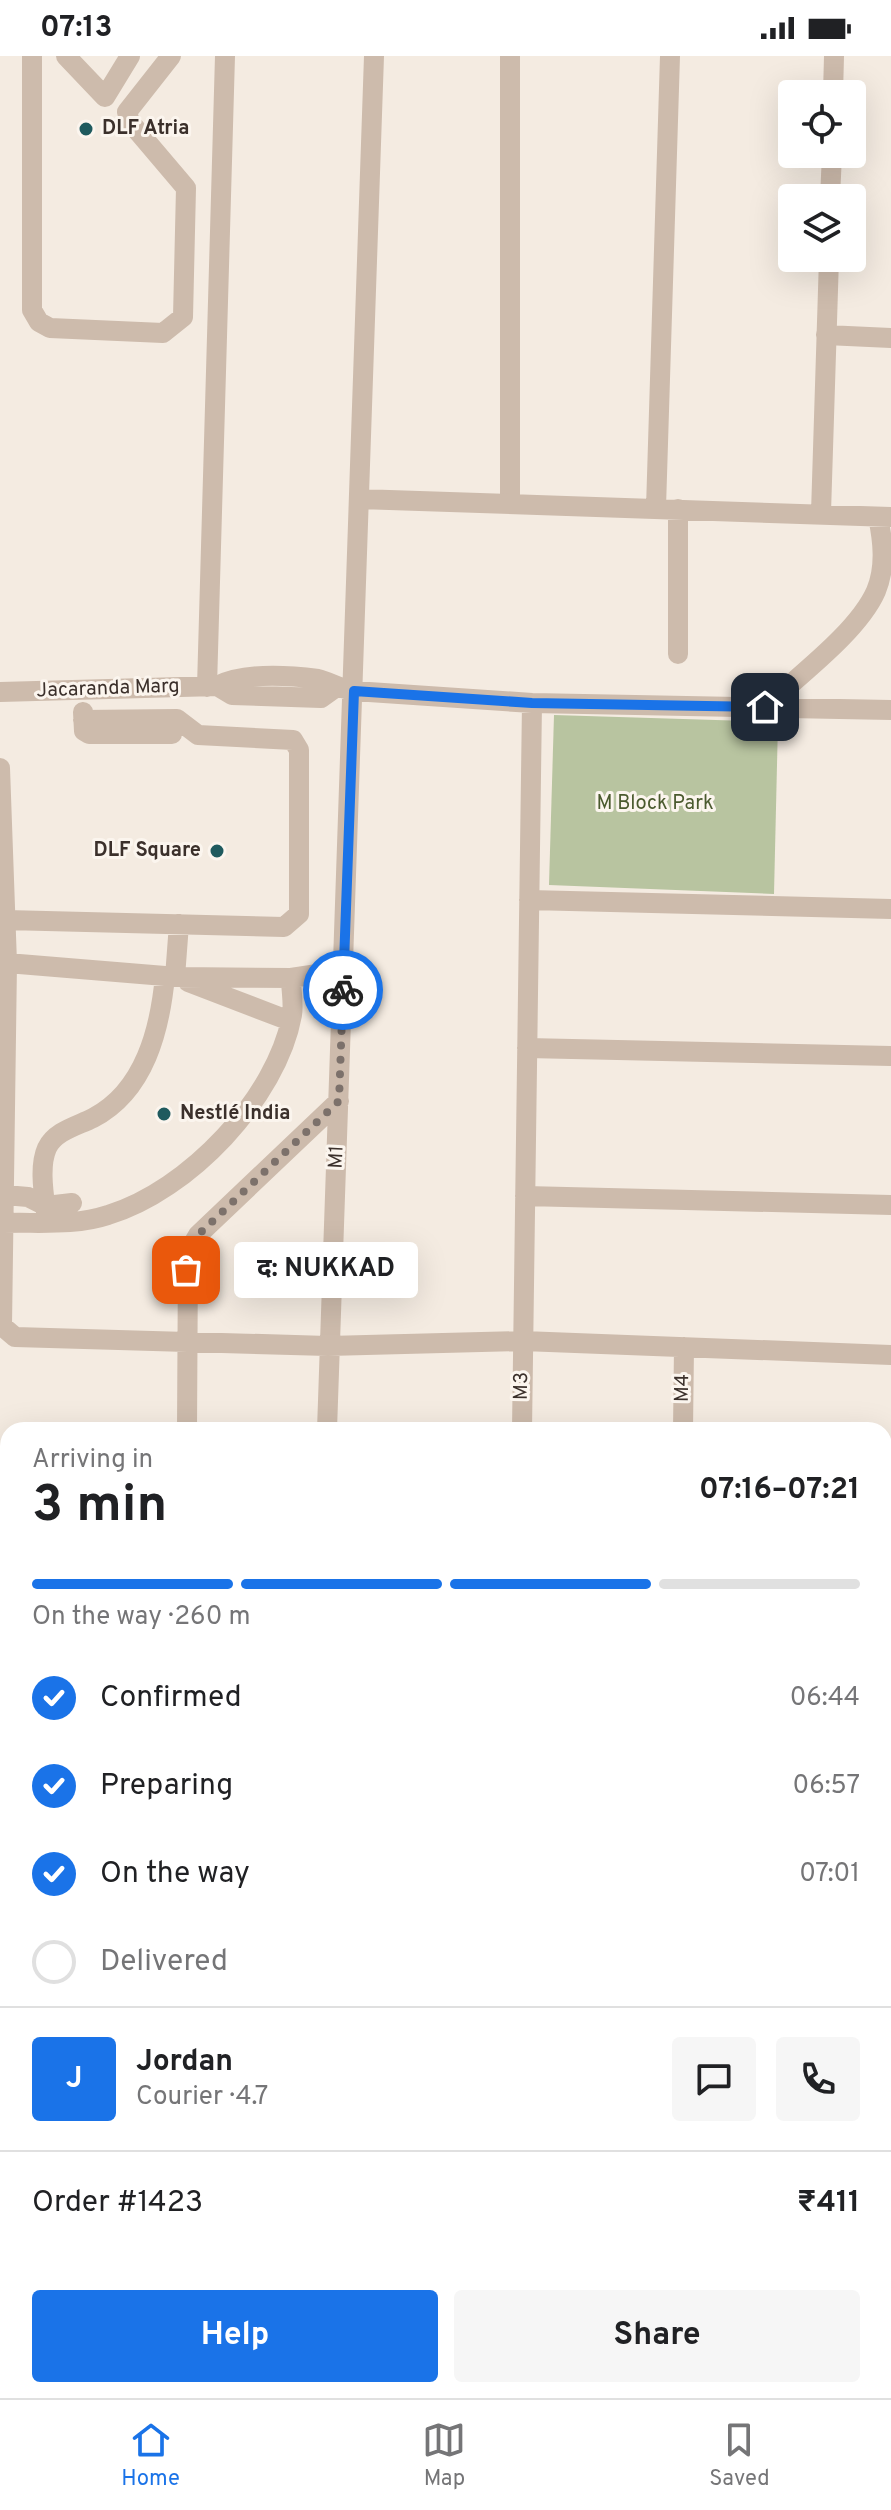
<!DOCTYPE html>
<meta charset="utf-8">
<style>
body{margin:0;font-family:Overpass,"Noto Sans Devanagari",sans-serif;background:#f6f6f6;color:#202124;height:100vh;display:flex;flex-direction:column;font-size:30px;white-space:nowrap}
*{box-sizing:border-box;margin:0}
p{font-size:26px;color:#757577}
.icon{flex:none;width:44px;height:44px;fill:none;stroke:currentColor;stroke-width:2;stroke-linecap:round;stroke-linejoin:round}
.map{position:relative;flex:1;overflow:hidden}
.side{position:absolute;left:0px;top:1366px;width:892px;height:976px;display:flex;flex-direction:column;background:#fff;border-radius:24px 24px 0 0;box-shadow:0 8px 32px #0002}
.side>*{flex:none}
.buttons{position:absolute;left:778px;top:24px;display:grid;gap:16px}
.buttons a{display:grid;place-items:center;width:88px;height:88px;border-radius:8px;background:#fff;box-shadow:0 8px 32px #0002;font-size:40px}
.pin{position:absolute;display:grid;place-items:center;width:68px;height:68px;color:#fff;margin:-34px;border-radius:16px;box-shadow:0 4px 12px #0006}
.courier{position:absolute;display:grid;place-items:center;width:80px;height:80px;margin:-40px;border:6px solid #1a73e8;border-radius:50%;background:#fff;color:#222;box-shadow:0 2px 10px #0007}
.bubble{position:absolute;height:56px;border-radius:8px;background:#fff;box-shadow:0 8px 32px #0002;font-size:26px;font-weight:700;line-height:56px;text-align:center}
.headline em{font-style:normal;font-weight:700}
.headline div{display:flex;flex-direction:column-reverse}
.headline{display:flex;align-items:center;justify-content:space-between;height:136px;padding:0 32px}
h1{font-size:52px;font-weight:700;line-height:60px}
.bar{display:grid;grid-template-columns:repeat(4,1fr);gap:12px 8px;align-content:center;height:96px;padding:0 32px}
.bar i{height:10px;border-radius:6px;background:#e0e0e0}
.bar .selected{background:#1a73e8}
.bar p{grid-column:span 4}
.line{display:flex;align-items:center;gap:20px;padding:0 32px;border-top:2px solid #e0e0e0}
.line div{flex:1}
.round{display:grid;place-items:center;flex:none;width:84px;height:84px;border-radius:8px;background:#f6f6f6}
ol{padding:0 32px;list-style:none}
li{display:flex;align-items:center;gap:24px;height:88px}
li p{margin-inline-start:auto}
li .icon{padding:8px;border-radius:50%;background:#1a73e8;color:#fff;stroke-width:4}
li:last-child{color:#757577}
li i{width:44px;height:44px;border:4px solid #e0e0e0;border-radius:50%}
.button{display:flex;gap:16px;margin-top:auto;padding:16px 32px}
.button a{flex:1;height:92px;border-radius:8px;background:#1a73e8;color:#fff;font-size:32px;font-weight:700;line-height:92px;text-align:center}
.button a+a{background:#f6f6f6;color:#202124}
.status{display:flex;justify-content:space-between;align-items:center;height:56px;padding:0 40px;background:#fff;direction:ltr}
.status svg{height:22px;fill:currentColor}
.dock{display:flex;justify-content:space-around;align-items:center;height:112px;border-top:2px solid #e0e0e0;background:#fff;font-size:22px;color:#757577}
.dock a{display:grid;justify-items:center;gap:4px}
.dock .selected{color:#1a73e8}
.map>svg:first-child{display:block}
</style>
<div class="status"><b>07:13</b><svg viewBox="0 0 49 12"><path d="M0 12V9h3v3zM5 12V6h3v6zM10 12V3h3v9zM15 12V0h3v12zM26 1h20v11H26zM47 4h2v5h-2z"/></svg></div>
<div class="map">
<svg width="891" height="2342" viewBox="0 0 891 2342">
<rect width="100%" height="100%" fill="#f4ebe1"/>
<path fill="#b8c4a0" d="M554,659L778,666L774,838L549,829Z"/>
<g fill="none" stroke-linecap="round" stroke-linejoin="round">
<path stroke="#cdbbac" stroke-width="20" d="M32,0V254L39,266L50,272L163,277L183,261L186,132L130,66L127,56L171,0
M66,0L105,41L130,0
M510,0V446
M833,38L834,0
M830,142L832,98
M826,279L891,282
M359,443L891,461
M656,452L670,0
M821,457L829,202
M678,598V453
M217,630L232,639L321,642L335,632
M207,631L225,0
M0,636L217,630C244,616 287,619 318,623C328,625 340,633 354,635L532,647L891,654
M765,651C798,620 858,576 876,535C886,511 883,485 878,461
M83,656L84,675L89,678H172
M0,712L7,907L2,1270L15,1281L328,1290L523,1285L891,1299
M529,844L891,853
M6,864L284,871L299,858V694L293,684L198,679L177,663L83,664
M175,921L179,868
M291,922L344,914
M188,926L290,965
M527,992L891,1000
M5,1139L28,1141L46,1150L72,1147
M525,1140L891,1149
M47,1165C45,1144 38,1112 47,1092C55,1075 77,1070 93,1062C145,1035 160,973 165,920
M4,1167C39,1166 75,1170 108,1159C188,1135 277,1042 292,959C294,948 291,934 291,922L177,921L7,907
M187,1374L188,1196L198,1179L339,1045
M327,1374L374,0
M522,1374L532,647
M683,1374L684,1291
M884,1447H891
M884,1602H891
M884,1938L891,1946
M884,2249L891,2246
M25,2334V2342
M180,2342V2334
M319,2342V2334
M505,2342V2334
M631,2342L647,2334"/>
</g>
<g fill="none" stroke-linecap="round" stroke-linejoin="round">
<path stroke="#7c716b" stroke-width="8" stroke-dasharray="0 14.4" d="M186,1214L188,1196L198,1179L339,1045L343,934"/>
<path stroke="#1a73e8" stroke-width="10" d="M343,934L354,635L532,647L765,651"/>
</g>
<g fill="#1f5a5e" stroke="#fbf5ee" stroke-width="3">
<circle cx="86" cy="73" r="8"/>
<circle cx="217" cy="795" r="8"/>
<circle cx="164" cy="1058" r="8"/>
</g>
<g text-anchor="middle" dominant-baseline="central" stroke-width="6" stroke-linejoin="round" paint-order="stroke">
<g font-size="20" font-weight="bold" fill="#3b302b" stroke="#fbf5ee" text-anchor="start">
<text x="102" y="73">DLF Atria</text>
<text x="201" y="795" text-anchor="end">DLF Square</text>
<text x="180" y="1058">Nestlé India</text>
</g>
<g font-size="20" fill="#3b302b" stroke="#fbf5ee">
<text transform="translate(108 633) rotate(-2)">Jacaranda Marg</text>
<text transform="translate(337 1101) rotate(-87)">M1</text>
<text transform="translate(522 1330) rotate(-89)">M3</text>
<text transform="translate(683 1332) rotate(-89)">M4</text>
</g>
<g font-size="20" fill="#4a5a2e" stroke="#fbf5ee">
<text x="655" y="748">M Block Park</text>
</g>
</g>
</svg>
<div class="buttons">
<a><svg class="icon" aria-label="locate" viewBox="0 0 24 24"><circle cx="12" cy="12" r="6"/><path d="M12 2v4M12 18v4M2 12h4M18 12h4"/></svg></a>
<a><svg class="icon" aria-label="layers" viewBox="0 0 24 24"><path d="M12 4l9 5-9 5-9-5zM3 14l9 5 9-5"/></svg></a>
</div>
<div class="pin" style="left:186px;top:1214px;background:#ea580c"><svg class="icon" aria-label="bag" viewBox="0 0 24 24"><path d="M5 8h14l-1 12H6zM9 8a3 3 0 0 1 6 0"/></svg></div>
<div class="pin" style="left:765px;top:651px;background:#1f2937"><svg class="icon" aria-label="home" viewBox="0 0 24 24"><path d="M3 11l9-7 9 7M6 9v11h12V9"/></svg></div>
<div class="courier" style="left:343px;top:934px"><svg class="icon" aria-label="bike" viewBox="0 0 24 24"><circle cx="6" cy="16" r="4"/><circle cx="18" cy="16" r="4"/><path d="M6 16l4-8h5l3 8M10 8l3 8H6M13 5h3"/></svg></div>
<div class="bubble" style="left:234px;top:1186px;width:184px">द: NUKKAD</div>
<section class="side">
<div class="headline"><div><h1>3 min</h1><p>Arriving in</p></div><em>07:16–07:21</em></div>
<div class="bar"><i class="selected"></i><i class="selected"></i><i class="selected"></i><i></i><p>On the way · 260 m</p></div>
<ol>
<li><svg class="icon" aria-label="check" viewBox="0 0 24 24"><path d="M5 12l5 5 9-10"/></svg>Confirmed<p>06:44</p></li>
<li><svg class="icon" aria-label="check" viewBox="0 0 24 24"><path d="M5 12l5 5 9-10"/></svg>Preparing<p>06:57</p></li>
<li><svg class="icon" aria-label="check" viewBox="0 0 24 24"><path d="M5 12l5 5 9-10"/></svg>On the way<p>07:01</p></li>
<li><i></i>Delivered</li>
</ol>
<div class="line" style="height:144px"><b class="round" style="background:#1a73e8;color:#fff">J</b><div><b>Jordan</b><p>Courier · 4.7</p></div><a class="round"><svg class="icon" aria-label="chat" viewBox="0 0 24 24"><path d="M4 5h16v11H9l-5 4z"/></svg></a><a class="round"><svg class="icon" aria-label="phone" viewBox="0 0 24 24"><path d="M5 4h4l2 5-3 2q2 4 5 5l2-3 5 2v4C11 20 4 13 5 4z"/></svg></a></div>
<div class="line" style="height:104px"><div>Order #1423</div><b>₹411</b></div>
<div class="button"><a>Help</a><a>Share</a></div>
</section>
</div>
<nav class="dock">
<a class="selected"><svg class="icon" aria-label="home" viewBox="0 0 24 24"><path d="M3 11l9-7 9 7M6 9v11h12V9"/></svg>Home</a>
<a><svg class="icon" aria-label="map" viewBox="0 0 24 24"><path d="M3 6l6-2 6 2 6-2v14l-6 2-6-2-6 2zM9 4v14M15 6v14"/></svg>Map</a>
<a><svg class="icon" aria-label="saved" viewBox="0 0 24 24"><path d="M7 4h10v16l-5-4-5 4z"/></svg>Saved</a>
</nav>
